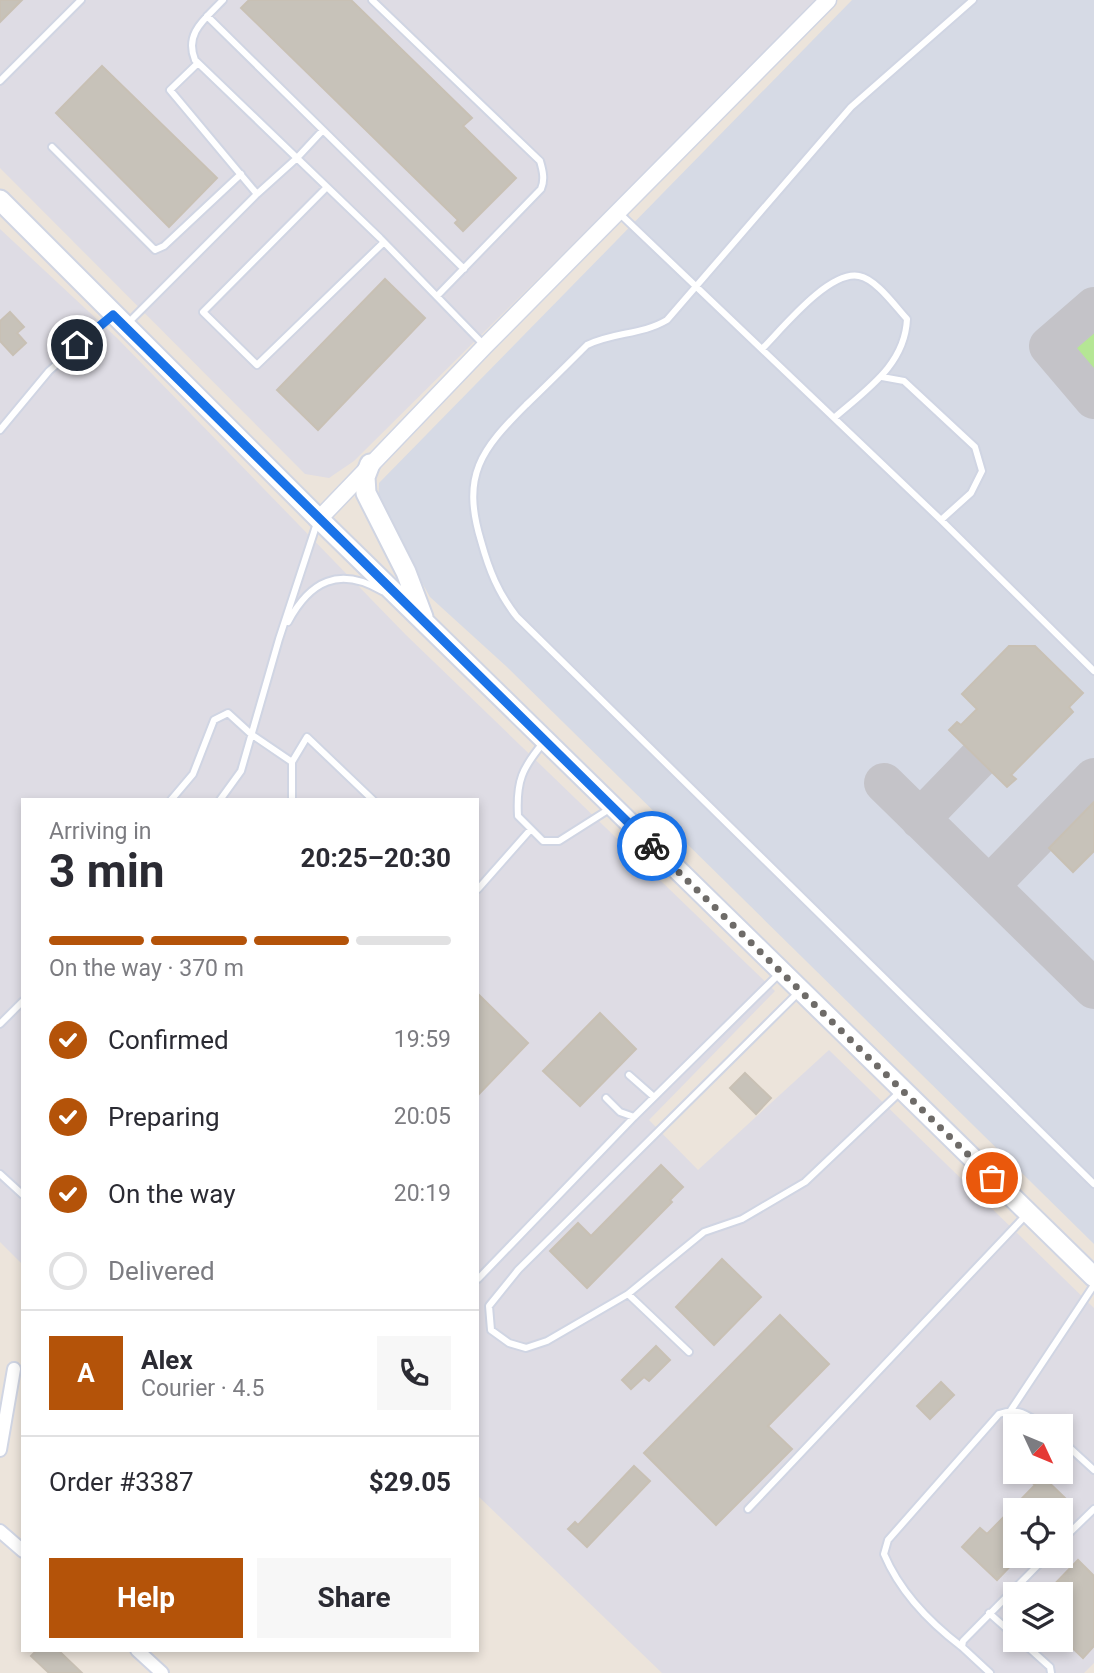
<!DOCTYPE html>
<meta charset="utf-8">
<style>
body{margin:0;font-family:Roboto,sans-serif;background:#f7f7f7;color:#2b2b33;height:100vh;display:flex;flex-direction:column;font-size:26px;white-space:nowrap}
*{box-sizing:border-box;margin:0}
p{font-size:23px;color:#7c7c81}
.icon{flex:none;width:38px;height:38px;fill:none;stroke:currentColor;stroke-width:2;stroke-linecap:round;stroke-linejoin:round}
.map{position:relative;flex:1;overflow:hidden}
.drawer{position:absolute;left:21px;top:798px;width:458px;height:854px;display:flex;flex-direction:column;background:#fff;border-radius:0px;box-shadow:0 4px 10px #0003}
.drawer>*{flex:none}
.needle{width:46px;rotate:134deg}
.tools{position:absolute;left:1003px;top:1414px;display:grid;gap:14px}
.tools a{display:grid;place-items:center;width:70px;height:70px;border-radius:0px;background:#fff;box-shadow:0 4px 10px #0003;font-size:35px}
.pin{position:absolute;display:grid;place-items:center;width:60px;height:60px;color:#fff;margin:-30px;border:4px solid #fff;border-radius:50%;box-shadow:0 2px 7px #0007}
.courier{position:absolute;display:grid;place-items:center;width:70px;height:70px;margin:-35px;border:5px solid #1a73e8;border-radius:50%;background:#fff;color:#222;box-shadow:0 2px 9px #0007}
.head em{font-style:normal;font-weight:700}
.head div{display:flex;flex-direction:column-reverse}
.head{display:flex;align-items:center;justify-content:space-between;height:119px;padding:0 28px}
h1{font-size:46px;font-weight:700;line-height:52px}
.bar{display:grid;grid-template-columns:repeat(4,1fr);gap:10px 7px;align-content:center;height:84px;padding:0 28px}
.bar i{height:9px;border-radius:5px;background:#e1e1e2}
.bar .selected{background:#b45309}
.bar p{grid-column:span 4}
.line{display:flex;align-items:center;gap:18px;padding:0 28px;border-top:2px solid #e1e1e2}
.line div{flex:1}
.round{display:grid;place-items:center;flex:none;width:74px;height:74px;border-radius:0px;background:#f7f7f7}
ol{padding:0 28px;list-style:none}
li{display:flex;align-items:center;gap:21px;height:77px}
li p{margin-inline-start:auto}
li .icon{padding:7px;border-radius:50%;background:#b45309;color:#fff;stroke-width:4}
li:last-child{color:#7c7c81}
li i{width:38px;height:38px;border:4px solid #e1e1e2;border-radius:50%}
.button{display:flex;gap:14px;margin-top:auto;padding:14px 28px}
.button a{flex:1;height:80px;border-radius:0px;background:#b45309;color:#fff;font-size:28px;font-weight:700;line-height:80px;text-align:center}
.button a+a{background:#f7f7f7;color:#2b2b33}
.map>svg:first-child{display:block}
</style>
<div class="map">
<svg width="1094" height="1673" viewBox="0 0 1094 1673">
<rect width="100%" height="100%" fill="#ece4db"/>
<path fill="#dedce4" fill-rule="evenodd" d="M0,0H819L354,461L329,478L305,474L0,168Z
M0,229L117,338L406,635L775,991L649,1120L698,1170L829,1050L1094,1308V1663L1084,1673H662L478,1496V800H23V1265L0,1242ZM1015,1426H1060V1472H1015ZM1015,1510H1060V1556H1015ZM1015,1594H1060V1640H1015Z"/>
<path fill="#d6dae5" d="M852,0H1094V1244L507,667L430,597L378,505L379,483Z"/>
<path fill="#b5e695" d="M1094,324V387L1070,354L1076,340Z"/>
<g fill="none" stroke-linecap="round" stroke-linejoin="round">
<path stroke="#c4c3c8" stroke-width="40" d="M1094,307L1049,346L1094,399
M884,783L1094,989
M920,819L978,759
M989,886L1094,778"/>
</g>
<path fill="#c7c2b9" stroke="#c8c0b4" stroke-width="2" d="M0,0H22L0,22Z
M249,0H351L472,118L463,126L516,178L463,231L455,223L458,220L241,8Z
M102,66L217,178L169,227L56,113Z
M385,279L425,318L318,430L277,390Z
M10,312L24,327L17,333L26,343L13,355L0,341V321Z
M1009,646H1035L1083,693L1069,707L1073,712L1011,775L1016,779L1007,787L949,730L957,722L961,725L977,709L962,694Z
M1094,802V851L1073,872L1049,848Z
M478,994L528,1043L478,1095Z
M600,1013L636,1049L580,1106L543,1071Z
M745,1073L771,1098L756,1114L730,1088Z
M661,1165L683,1187L670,1200L672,1202L587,1288L550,1251L578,1223L591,1236Z
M722,1259L761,1297L714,1345L676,1307Z
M780,1315L829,1364L768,1426L792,1449L716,1525L644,1453Z
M656,1346L670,1360L649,1381L644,1377L631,1389L622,1380Z
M941,1382L954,1395L930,1419L917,1406Z
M634,1466L650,1481L587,1547L568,1529L575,1522L578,1525Z
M1038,1472L1065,1498L1054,1508L1057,1510H1015V1556H1020L997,1580L962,1547L980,1528L987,1534L1035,1485L1029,1480Z
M1078,1560L1094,1576V1646L1083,1658L1060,1636V1594H1045Z
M37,1650H58L82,1673H49L31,1656Z"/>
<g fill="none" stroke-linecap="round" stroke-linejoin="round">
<defs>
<path id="service" d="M223,0C205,19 184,33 195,60L380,238L484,345
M372,0L540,161C543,171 545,180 541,189L437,296
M973,0L851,107L667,320C642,335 613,332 587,345C567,365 547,385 526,405C481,450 461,475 481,541C489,570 498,593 517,617L1094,1184
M207,16L323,130L297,158L257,194
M0,81L81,0
M323,130L464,269
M52,147L155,250L164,246L241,174
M327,187L203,312L257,365L383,243
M619,213L941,520L1094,671
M127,324L257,194L170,90L198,63
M762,349C782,329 829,270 859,276C876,279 895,306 907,319C905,365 866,390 834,418
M882,377L904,381L975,447L982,471L971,493L941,520
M0,430L49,371L112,316
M288,622C310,581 339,566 382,591
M544,742C522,768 516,781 518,816L543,841H559L611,808
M171,800L193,774L214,720L228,713L251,734L292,762L307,737L373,800
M220,800L241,771L279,639L317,523
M292,800V762
M478,889L531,829
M799,992L518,1270L489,1306L491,1330L509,1343L526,1348L547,1341L628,1294L704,1232L742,1219L805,1182L901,1091
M0,1024L23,1001
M629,1075L654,1097
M606,1098L620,1112L634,1117L780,973
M0,1174L23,1195
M478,1279L634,1117
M628,1294L689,1352
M1011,1410L1094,1285
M1060,1439L1094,1470
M748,1509L1027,1214
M1060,1542L1094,1509
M989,1613L1015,1636
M1020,1640L1050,1667L1051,1673
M962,1647C929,1622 900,1592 884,1554L888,1540L999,1414C1018,1407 1028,1415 1043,1426
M990,1673L962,1647L963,1641L1047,1556"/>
<path id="minor" d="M0,1450L14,1369
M0,1531L23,1551
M137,1650L162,1673"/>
<path id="tertiary" d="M319,519L485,346L828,0"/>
<path id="secondary" d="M0,200L319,519L1094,1277
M370,464L365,477L366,493L406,572L423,617"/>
</defs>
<use href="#service" stroke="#d0d5e3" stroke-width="10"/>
<use href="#minor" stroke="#d0d5e3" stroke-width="16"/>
<use href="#tertiary" stroke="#d0d5e3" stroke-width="19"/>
<use href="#secondary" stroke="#d0d5e3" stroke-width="23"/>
<use href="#service" stroke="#fff" stroke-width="6"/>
<use href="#minor" stroke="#fff" stroke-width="12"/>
<use href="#tertiary" stroke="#fff" stroke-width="16"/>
<use href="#secondary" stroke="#fff" stroke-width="19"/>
</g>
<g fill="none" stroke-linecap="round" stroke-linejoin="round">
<path stroke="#6e6b68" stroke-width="7" stroke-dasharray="0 12.6" d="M652,846L992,1178"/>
<path stroke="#1a73e8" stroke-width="9" d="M77,345L113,315L652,846"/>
</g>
</svg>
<div class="tools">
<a><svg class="needle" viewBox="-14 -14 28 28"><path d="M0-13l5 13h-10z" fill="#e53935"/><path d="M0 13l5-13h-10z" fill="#7c7c81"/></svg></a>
<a><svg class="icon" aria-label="locate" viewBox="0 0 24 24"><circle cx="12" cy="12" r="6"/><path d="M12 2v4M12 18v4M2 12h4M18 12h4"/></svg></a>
<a><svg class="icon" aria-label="layers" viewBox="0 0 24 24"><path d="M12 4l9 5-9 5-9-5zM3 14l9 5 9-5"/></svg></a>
</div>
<div class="pin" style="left:992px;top:1178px;background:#ea580c"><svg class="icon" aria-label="bag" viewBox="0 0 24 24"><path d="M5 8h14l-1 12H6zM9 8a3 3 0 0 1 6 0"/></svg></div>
<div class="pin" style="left:77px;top:345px;background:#1f2937"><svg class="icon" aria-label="home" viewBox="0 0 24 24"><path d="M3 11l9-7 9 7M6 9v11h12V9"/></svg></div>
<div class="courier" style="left:652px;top:846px"><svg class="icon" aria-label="bike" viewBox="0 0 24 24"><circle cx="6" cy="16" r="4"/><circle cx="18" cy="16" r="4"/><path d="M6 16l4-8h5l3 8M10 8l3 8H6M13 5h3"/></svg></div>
<section class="drawer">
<div class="head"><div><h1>3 min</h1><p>Arriving in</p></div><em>20:25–20:30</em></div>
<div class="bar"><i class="selected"></i><i class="selected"></i><i class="selected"></i><i></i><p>On the way · 370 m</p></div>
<ol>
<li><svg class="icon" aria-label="check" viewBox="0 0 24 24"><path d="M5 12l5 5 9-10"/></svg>Confirmed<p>19:59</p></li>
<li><svg class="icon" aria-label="check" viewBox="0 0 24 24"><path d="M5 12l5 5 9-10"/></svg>Preparing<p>20:05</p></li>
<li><svg class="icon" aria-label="check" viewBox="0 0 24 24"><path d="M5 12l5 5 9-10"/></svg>On the way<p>20:19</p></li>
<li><i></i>Delivered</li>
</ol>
<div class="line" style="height:126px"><b class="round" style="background:#b45309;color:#fff">A</b><div><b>Alex</b><p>Courier · 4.5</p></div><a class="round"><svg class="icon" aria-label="phone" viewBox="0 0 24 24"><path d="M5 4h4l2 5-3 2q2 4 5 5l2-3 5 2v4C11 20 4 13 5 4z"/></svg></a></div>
<div class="line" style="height:91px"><div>Order #3387</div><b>$29.05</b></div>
<div class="button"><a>Help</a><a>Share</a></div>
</section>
</div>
